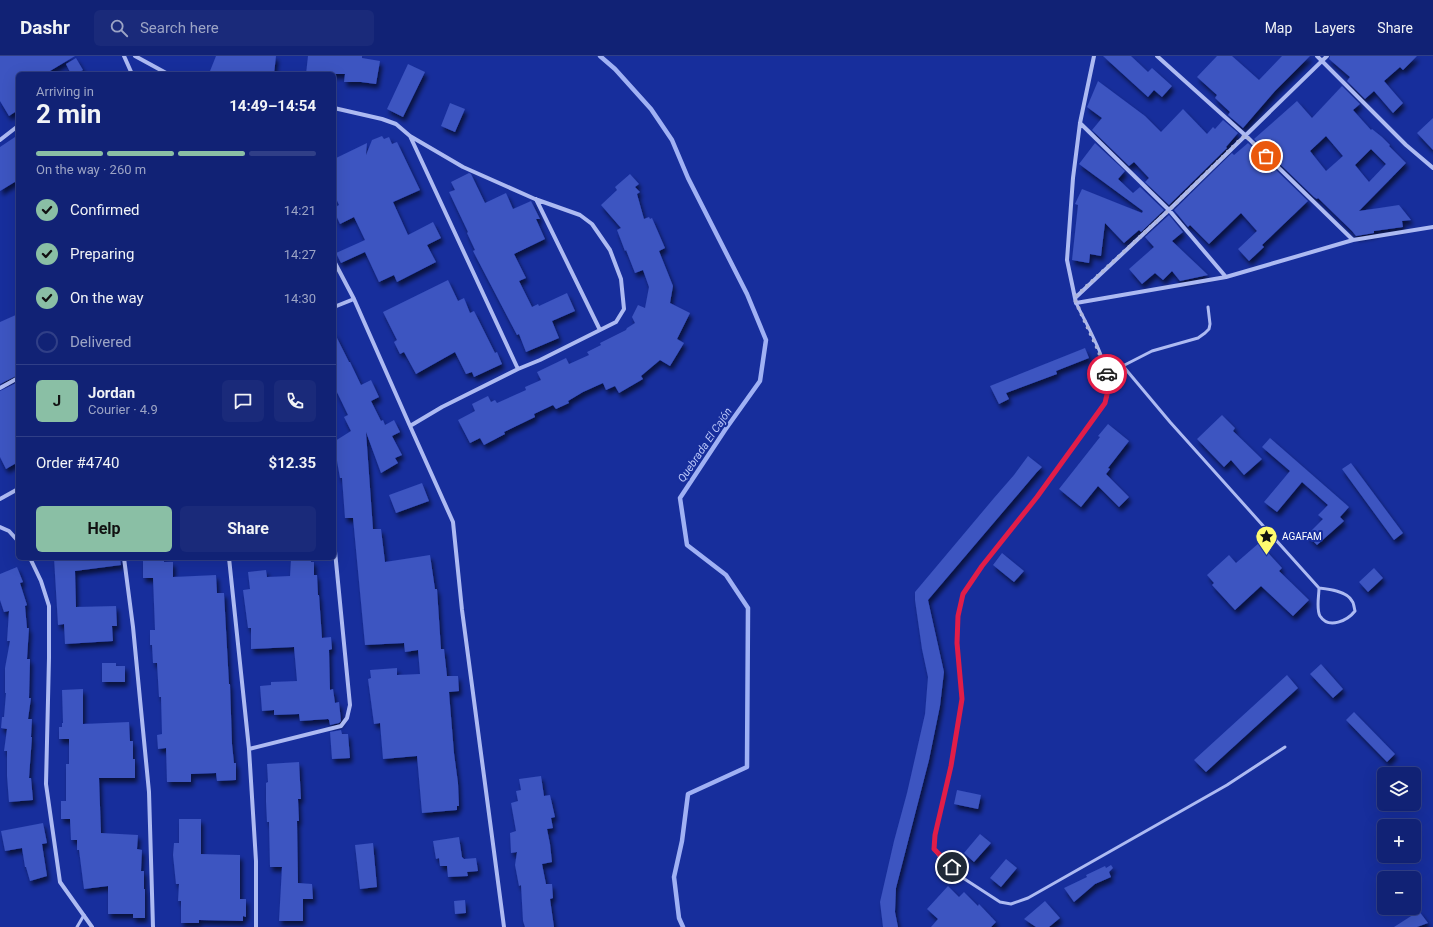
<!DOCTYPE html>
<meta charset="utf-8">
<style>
body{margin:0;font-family:Roboto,sans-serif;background:#1a2a7a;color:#f1f3f6;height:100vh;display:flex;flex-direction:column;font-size:15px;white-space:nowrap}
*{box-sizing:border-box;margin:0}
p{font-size:13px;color:#9ca4c5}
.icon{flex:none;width:22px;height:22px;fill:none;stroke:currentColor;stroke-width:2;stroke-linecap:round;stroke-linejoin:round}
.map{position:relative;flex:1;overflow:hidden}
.details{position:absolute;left:16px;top:16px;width:320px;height:488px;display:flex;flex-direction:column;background:#112275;border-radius:6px;box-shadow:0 4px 16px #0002,0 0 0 1px #303f87}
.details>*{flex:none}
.controls{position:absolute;left:1377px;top:711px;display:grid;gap:8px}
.controls a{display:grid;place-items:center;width:44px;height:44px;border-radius:6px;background:#112275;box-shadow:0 4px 16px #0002,0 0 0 1px #303f87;font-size:20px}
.pin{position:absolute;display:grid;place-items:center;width:34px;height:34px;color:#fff;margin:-17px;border:2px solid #fff;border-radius:50%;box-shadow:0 1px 4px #0007}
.courier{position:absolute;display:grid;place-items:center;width:40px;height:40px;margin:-20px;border:3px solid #e11d48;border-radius:50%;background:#fff;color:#222;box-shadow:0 1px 5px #0007}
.head em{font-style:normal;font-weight:700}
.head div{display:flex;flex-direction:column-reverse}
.head{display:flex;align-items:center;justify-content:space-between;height:68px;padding:0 20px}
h1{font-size:26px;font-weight:700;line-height:30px}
.bar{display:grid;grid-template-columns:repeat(4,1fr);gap:6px 4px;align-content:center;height:48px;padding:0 20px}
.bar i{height:5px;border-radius:3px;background:#303f87}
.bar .selected{background:#8abfa5}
.bar p{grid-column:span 4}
.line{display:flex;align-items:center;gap:10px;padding:0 20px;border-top:1px solid #303f87}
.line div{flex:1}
.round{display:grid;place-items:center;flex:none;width:42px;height:42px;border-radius:6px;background:#1a2a7a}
ol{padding:0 20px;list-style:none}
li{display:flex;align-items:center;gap:12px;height:44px}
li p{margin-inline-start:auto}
li .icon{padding:4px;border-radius:50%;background:#8abfa5;color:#111;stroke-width:4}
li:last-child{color:#9ca4c5}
li i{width:22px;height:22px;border:2px solid #303f87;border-radius:50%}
.action{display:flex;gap:8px;margin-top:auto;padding:8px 20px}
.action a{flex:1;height:46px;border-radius:6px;background:#8abfa5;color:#111;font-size:16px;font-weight:700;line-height:46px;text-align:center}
.action a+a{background:#1a2a7a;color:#f1f3f6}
header{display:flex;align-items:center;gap:24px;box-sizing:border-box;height:56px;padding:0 20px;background:#112275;border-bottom:1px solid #303f87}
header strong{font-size:19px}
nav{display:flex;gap:22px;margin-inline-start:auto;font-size:14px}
.search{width:280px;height:36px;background:#1a2a7a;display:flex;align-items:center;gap:10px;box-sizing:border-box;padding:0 14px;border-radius:6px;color:#9ca4c5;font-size:15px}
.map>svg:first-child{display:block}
</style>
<header>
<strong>Dashr</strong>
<div class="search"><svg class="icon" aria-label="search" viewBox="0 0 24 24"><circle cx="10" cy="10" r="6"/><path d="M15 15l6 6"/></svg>Search here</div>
<nav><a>Map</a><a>Layers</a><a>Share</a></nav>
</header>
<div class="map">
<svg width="1433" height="871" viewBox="0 0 1433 871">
<defs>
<filter id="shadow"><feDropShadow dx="2.5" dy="4.5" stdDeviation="2" flood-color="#0009"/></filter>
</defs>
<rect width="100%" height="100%" fill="#172e9c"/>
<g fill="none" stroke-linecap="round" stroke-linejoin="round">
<path stroke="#a0b1f4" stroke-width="4.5" d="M600,0L615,13L651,53L672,84L688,122L747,238L766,284L760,325L725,374L680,442L687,489L726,519L748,552L747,711L688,738L682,785L674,821L679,862L683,871"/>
</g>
<path fill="#3c54c1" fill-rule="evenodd" filter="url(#shadow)" d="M0,0H75L45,18H18V54L9,60L0,45Z
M216,0H276L274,18H218L210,15Z
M308,0H362V2L380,5L376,28L361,26H344L345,18H306Z
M1103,0H1131L1148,16L1152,12L1172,30L1162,41L1154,34L1148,41Z
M1217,0H1232L1259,24L1282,0H1310L1275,35L1243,72L1228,59L1230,56L1215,42L1217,39L1197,21Z
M1330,0H1417L1403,14L1400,11L1384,25L1403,47L1393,57L1374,35L1365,43L1347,25L1350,21L1329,3Z
M76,2L83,14L76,18H71L66,8Z
M408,8L425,16L403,61L387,53Z
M1098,25L1145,60L1161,76L1183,53L1207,78L1213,71L1215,73L1223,64L1238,77L1226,91L1227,92L1169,149L1145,126L1149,122L1134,106L1129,110L1092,74L1102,62L1087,51Z
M1342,30L1360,48L1353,54L1371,74L1372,73L1382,81L1390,89L1389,90L1406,107L1359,155L1399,149L1411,164L1402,165L1403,171L1374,175V177L1356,180L1352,175L1318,142L1317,143L1314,141L1254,83L1297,45L1312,62ZM1326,80L1343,100L1326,115L1310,95ZM1371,93L1386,108L1369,126L1355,109Z
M450,47L465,53L455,76L441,70Z
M1433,62V94L1417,77Z
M18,79V124L0,135V91Z
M382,80L384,83L389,81L392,88L397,86L420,134L393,146L408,179L433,166L441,182L427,189L436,206L397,226L394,219L379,226L365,196L341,207L336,197L365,184L354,161L340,168L334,155V152L339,149L334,138V103L367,87L366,99L372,84Z
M1095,87L1125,115L1118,123L1133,137L1140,131L1164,154L1141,176L1139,174L1124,187L1105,167L1101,200L1090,198L1089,207L1072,204L1078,149L1075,148L1082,133L1142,157L1143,155L1079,108Z
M1248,87L1308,145L1262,189L1264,191L1249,205L1238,193L1257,175L1241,157L1209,188L1190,169L1188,171L1174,154L1232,97L1234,99Z
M469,117L471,118L485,147L506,137L513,153L531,145L540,163H536L545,183L514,198L526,222L519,225L532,251L538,248L539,250L567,237L575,255L552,265L559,282L526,296L519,278L517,279L473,195L475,194L467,177L468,176L449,136L455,134L451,126Z
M630,118L639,128L635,131L640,136L637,138L644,163L649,161L650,163L652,162L665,192L659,195L673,230L670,247L690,257L677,283L684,287L670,310L660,304L641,320L643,323L619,337L615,330L606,334L603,327L583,336L568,345L569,347L556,353L553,349L534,358L535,361L504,376L505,378L484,389L480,382L470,387L458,364L475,355L472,348L488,340L491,346L495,344L497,347L526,334L525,331L541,324L537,316L566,302L569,308L589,299L587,296L601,289L600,287L626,274L627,272L635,267L632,261L638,249L645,252L649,231L643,214L635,217L626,194L625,195L617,174L621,172L601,149L617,134L615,131Z
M1169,159L1183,176L1172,185L1208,219L1180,225L1172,215L1163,224L1155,217L1142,228L1129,213L1154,191L1145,181Z
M448,224L458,245L464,242L470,257L474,255L495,297L497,296L502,308L474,321L472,316L466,318L455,296L416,318L404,296L400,298L394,286L397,284L383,256Z
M18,258V319L0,328V266Z
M334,276L349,306H350L361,329L371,324L379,341L371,345L381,365L383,364L385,369L394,364L400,376L392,380L402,399L395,402L398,407L381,417L366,376L373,473H381L385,506L430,499L435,533H437L441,593H444L447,620H458L459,635L449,636L454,697L458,727L459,750H457V754L422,757L417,700L383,703L380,667L374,668L368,623L371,622L370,614L397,612V619L420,618L418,594L405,596L404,587L365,589L353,462H345L342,422H340L337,405L335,385L351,375L344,361L348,359L334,330Z
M1085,292L1089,302L1056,315L1057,318L1006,337L1009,343L999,348L990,330Z
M18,326V406L6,413L0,401V335Z
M1222,359L1235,372L1233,375L1262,403L1244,419L1231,404L1224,411L1197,383Z
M1108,368L1129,385L1108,412L1110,413L1106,418L1129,441L1119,451L1098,430L1081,451L1059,433L1100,381L1098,380Z
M1270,382L1349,451L1340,461L1344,465L1317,489L1307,479L1323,463L1318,459L1328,449L1302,426L1277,456L1264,446L1290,415L1262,391Z
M1028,400L1042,411L1037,416L928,544L944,616L940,650L929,704L896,832L895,856L898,871H883L880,846L894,785L907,737L925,658L928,621L922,593L915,544V536L994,442L1014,419Z
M1351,407L1403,477L1394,484L1342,413Z
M422,427L429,445L396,457L389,439Z
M1259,487L1282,512L1279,515L1309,544L1293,560L1261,530L1235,554L1212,529L1214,527L1207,519L1229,499L1236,507Z
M1002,497L1024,515L1014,526L993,509Z
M54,502H120L121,509L75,515L76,551L116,550L117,570H112L113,585L65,588L64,568L58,569Z
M143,502H164V506H173V521L216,519L217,537H224L229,628H230L232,688L234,707H236V724L217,725L216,717L191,718V726H167L166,692L158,693L157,679L162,678L161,641H159L157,607H153L152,589H150V574H155L153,522H143Z
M291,503H311V506H314V519H317L318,539H319L322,582L331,581L332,593L329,594L330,634L333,633L335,647L339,646L341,665L339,667L330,669L329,664L328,663L300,665L299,658L274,659V654L262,655L260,630L271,629V626L297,625L294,591L251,593V572H248L243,534L250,533L248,516L266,514L267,521L290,520Z
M17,511L23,526L20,527L27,549L25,550L27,572H29L27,603H30V606L29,642H31L28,663H32L31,681H32L29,722H31L33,744L9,746L7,720V695H4L7,673L1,672L2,661H4L6,637H5V612L10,585H7L9,555L4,556L0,544V518Z
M1374,512L1383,522L1368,536L1359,526Z
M102,607H116V610H125V626H102Z
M1321,608L1343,633L1333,642L1310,618Z
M1287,619L1298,632L1206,716L1194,704Z
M83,633V668L129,666L130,685H133V703H135V722H99L101,777L138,779L137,793L142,794L141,815H144V833H145V862H133V858H108V830L84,833L79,794H77V784H71L70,763H61V745H66V708H69V683H59V671H62V667H63L62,634Z
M1354,656L1395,698L1387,706L1346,664Z
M341,674L342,678H348L350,702L332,703L330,676Z
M299,706L301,743H298L299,765H297L298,827L312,828L313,843H303V865H279L282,811H270L269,766H267L266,746V727L268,726L267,708Z
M541,720L544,740L550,739L555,761L551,762L553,772L547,773L550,788L552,806L542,808L546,828H552L553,842L550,843L554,871H525L523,865L521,829L519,830L515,809L517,796L511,797L510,777L516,775L511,747L518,745L516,735L521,734L519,723Z
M957,734L981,739L978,753L954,748Z
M179,763H201V798L240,799V843H246V861L243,860V865L199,864V867H181V845H178L179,828H176L173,799L174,787H179Z
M43,767L47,787L42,788L47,820L30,825L26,811H25L22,792L5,795L1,775Z
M980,778L991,787L974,806L964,797Z
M459,781L462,801L464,803L476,802L478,815L467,816L468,820L448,821L447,810H440L439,802L436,803L433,785Z
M373,787L377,831L360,833L355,789Z
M1006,803L1017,812L1001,831L990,822Z
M1111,809L1113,812L1109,816L1111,821L1095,828L1074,846L1064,832L1087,821L1086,819L1105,810L1106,812Z
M948,830L959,841L964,836L978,850L979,848L996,866L991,871H931L938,863L927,853Z
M465,844L466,857L455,858L454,845Z
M1045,845L1060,862L1049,871H1036L1024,863Z
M1419,855L1428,867L1417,871H1394Z"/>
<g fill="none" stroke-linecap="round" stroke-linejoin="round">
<path stroke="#adbaf2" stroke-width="3" d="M1076,247C1087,269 1111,310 1108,335C1108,339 1106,343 1105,347L1037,441L982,510L963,538L958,560L957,587L962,643L951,710L935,779L934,793L940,801L963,822L1000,846L1011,848L1028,842L1227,729L1285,691
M1123,310L1170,366L1319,532C1329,533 1347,535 1352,545C1354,547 1354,552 1355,555C1348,564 1329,574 1320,560C1316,553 1319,540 1319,532
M1107,318L1152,295L1198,282L1205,277L1209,273L1210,268L1208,251
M77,871L84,859"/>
<path stroke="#adbaf2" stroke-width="4" d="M124,0L132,18
M135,0L168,18
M1094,0L1080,67L1073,122L1067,204L1076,247L1226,221L1353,184L1433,171
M1157,0L1245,79L1353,184
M1317,0L1406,89L1433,112
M334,52L382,63L396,68L410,80L463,111L535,143L580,159L592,168L610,194L621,223L624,253L616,266L540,304L518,313L442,351L410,370L453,466L462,554L504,871
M1080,67L1169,154L1226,221
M410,80L518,313
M0,84L18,70
M536,143L600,274
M334,205L354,243L410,370
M1075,242L1169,154L1327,0
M334,251L354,243
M0,332L18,322
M0,443L18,433
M0,471L9,475L18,485
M30,502L41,525L49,550V602L46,728L60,826L92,871
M124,502L133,571L149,736L153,871
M229,502L249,693L256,805V871
M249,693L341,670L347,662L350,649L334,485"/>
</g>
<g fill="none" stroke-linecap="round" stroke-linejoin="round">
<path stroke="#aeb6dc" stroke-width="4" stroke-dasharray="0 7.2" d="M1107,318L1098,294L1074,242L1169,154L1245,79L1266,100"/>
<path stroke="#e11d48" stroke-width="5" d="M952,811L934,793L935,779L951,710L962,643L957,587L958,560L963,538L982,510L1037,441L1105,347L1108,334L1107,318"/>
</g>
<defs>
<symbol id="sight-pin" viewBox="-11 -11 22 30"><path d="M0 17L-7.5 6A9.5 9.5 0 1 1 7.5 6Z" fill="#fffb6f" stroke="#172e9c"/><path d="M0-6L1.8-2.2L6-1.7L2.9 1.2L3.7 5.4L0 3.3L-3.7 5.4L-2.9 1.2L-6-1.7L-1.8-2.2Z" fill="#111"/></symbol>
</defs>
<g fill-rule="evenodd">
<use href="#sight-pin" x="1254" y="468" width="25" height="34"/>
</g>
<g text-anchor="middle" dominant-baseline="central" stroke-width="4" stroke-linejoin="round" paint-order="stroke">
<g font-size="10" fill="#fff" stroke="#172e9c" text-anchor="start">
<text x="1282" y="480">AGAFAM</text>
</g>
<g font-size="11" font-style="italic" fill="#bac6f9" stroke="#172e9c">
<text transform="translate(705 389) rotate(-56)">Quebrada El Cajón</text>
</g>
</g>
</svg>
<div class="controls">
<a><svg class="icon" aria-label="layers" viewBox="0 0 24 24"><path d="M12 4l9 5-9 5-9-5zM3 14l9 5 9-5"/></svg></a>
<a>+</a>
<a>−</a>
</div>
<div class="pin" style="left:1266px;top:100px;background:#ea580c"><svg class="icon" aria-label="bag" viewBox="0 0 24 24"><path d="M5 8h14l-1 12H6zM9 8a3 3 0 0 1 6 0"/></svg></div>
<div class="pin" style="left:952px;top:811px;background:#1f2937"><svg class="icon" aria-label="home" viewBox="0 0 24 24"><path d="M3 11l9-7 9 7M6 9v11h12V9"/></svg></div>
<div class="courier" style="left:1107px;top:318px"><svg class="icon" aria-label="car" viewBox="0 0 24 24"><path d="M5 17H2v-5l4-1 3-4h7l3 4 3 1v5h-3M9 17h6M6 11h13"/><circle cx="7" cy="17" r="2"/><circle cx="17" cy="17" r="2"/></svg></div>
<section class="details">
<div class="head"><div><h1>2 min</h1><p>Arriving in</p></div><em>14:49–14:54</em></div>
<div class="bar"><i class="selected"></i><i class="selected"></i><i class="selected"></i><i></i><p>On the way · 260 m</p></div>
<ol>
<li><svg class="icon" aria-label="check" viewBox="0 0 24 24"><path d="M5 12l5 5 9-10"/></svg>Confirmed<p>14:21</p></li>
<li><svg class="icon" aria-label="check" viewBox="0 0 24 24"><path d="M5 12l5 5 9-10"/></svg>Preparing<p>14:27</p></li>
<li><svg class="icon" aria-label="check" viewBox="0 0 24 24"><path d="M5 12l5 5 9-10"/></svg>On the way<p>14:30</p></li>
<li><i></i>Delivered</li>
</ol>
<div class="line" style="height:72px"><b class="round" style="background:#8abfa5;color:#111">J</b><div><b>Jordan</b><p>Courier · 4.9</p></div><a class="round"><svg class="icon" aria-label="chat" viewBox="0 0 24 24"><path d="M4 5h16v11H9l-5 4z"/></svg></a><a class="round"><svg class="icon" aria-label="phone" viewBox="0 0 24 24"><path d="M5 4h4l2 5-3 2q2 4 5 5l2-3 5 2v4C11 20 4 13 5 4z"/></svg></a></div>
<div class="line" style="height:52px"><div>Order #4740</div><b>$12.35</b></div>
<div class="action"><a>Help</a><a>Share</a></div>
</section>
</div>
